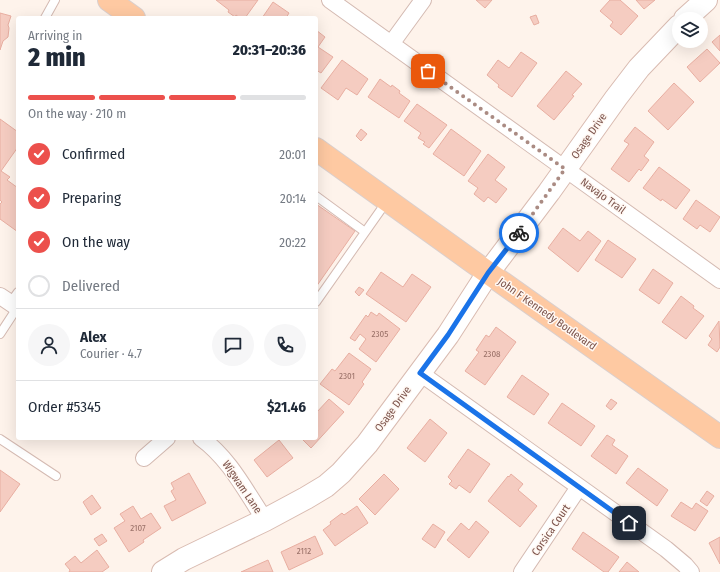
<!DOCTYPE html>
<meta charset="utf-8">
<style>
body{margin:0;font-family:"Fira Sans Condensed",sans-serif;background:#f6f6f7;color:#1f2937;height:100vh;display:flex;flex-direction:column;font-size:15px;white-space:nowrap}
*{box-sizing:border-box;margin:0}
p{font-size:13px;color:#747a83}
.icon{flex:none;width:22px;height:22px;fill:none;stroke:currentColor;stroke-width:2;stroke-linecap:round;stroke-linejoin:round}
.map{position:relative;flex:1;overflow:hidden}
.details{position:absolute;left:16px;top:16px;width:302px;height:424px;display:flex;flex-direction:column;background:#fff;border-radius:4px;box-shadow:0 4px 16px #0002}
.details>*{flex:none}
.fabs{position:absolute;left:672px;top:12px;display:grid;gap:8px}
.fabs a{display:grid;place-items:center;width:36px;height:36px;border-radius:50%;background:#fff;box-shadow:0 4px 16px #0002;font-size:20px}
.pin{position:absolute;display:grid;place-items:center;width:34px;height:34px;color:#fff;margin:-17px;border-radius:8px;box-shadow:0 2px 6px #0006}
.courier{position:absolute;display:grid;place-items:center;width:40px;height:40px;margin:-20px;border:3px solid #1a73e8;border-radius:50%;background:#fff;color:#222;box-shadow:0 1px 5px #0007}
.headline em{font-style:normal;font-weight:800}
.headline div{display:flex;flex-direction:column-reverse}
.headline{display:flex;align-items:center;justify-content:space-between;height:68px;padding:0 12px}
h1{font-size:26px;font-weight:800;line-height:30px}
.bar{display:grid;grid-template-columns:repeat(4,1fr);gap:6px 4px;align-content:center;height:48px;padding:0 12px}
.bar i{height:5px;border-radius:3px;background:#e0e1e3}
.bar .current{background:#ec504c}
.bar p{grid-column:span 4}
.line{display:flex;align-items:center;gap:10px;padding:0 12px;border-top:1px solid #e0e1e3}
.line div{flex:1}
.round{display:grid;place-items:center;flex:none;width:42px;height:42px;border-radius:21px;background:#f6f6f7}
ol{padding:0 12px;list-style:none}
li{display:flex;align-items:center;gap:12px;height:44px}
li p{margin-inline-start:auto}
li .icon{padding:4px;border-radius:50%;background:#ec504c;color:#fff;stroke-width:4}
li:last-child{color:#747a83}
li i{width:22px;height:22px;border:2px solid #e0e1e3;border-radius:50%}
.map>svg:first-child{display:block}
</style>
<div class="map">
<svg width="720" height="572" viewBox="0 0 720 572">
<rect width="100%" height="100%" fill="#fef3eb"/>
<path fill="#f5ccc1" stroke="#e8aea1" d="M216,0H258L245,18H240L236,15L235,17L228,12L229,10Z
M476,0H492L485,8Z
M610,0H620L638,16L621,35L610,26L613,22L600,11Z
M636,0H655L644,9Z
M273,2L289,13L286,18H262Z
M0,13L11,16L8,25L9,28L8,37L3,41L0,50Z
M536,15L539,23L534,25L530,17Z
M316,30L325,37L318,47L333,57L321,73L316,70Z
M720,35V51L712,42Z
M707,49L720,63L700,82L687,67Z
M521,52L537,63L512,97L498,87L499,85L487,75L498,60L509,68Z
M342,60L368,79L357,95L346,88L338,100L321,88Z
M566,71L582,84L572,95L574,96L554,120L537,106Z
M380,79L391,87L392,85L400,91L399,93L410,101L399,118L368,97Z
M674,83L694,102L668,130L648,111Z
M417,104L447,125L429,148L423,144L425,142L418,138L421,133L404,121Z
M0,119L18,132V147L1,171L10,177L7,180L18,188V232L0,219V204L2,202L0,200Z
M635,127L654,142L644,156L649,160L641,171L639,169L629,182L611,169L629,144L624,141Z
M361,129L367,134L361,141L356,136Z
M451,129L481,151L464,176L433,154Z
M488,154L505,167L495,180L507,189L496,203L488,197L484,202L474,194L478,188L468,181Z
M659,167L690,190L676,209L662,199L661,201L643,188Z
M696,200L720,217L710,232L700,225L697,229L683,219Z
M316,204L355,231L316,287Z
M563,228L580,241L588,231L601,241L578,272L548,248Z
M608,240L636,259L622,278L595,260Z
M653,269L673,283L659,304L639,290Z
M381,272L403,287L412,274L431,287L406,322L366,294Z
M359,287L364,290L359,296L355,292Z
M681,296L694,306L693,308L704,316L686,339L662,322Z
M371,312L377,316L379,313L400,329L376,362L359,349L366,339L360,334L355,341L350,338L366,315L368,317Z
M719,321L720,347L717,352L708,345L712,339L709,336Z
M496,327L516,342L485,385L465,371L479,352L476,350L486,335L489,337Z
M349,353L371,369L362,382L364,384L349,405L320,384L332,369L335,371Z
M522,375L549,394L534,415L507,397Z
M329,399L344,412L311,448L301,438H316V413Z
M611,399L617,403L611,410L606,406Z
M562,403L595,426L581,446L548,423Z
M430,419L447,433L425,462L407,448Z
M607,435L615,440L612,445L628,456L616,474L591,456Z
M279,440L293,458L267,477L254,460Z
M468,449L490,464L470,493L459,485L456,489L449,484L452,481L448,477Z
M638,468L668,490L657,506L626,483Z
M0,470L20,484L0,512Z
M189,473L206,503L172,521L164,506L176,500L171,491L174,489L171,483Z
M384,474L399,489L375,515L359,499Z
M511,474L523,484L518,490L537,506L520,527L488,501L508,476L509,477Z
M707,491L714,496L707,506L700,501Z
M92,495L101,508L91,515L83,502Z
M681,502L692,509L696,503L708,511L695,531L671,516Z
M133,506L141,519L151,513L161,528L143,540L144,542L129,552L114,528L125,521L120,514Z
M357,506L368,523L335,546L323,530L331,524L330,522L342,513L344,515Z
M476,521L489,532L469,558L447,540L461,523L469,530Z
M433,524L445,532L435,548L422,539Z
M583,532L619,557L608,572H604L572,549Z
M102,534L107,541L99,546L94,539Z
M315,536L323,554L289,570L281,552Z
M720,537V564L709,543Z
M97,550L109,567L102,572H69L70,570L65,564L75,556L81,563Z
M268,560L273,572H241Z
M627,562L639,572H619Z"/>
<g fill="none" stroke-linecap="round" stroke-linejoin="round">
<defs>
<path id="lane" d="M45,18L55,0
M316,196L365,232
M316,302L387,201
M10,303L18,292
M0,334L17,308
M0,439L56,476"/>
<path id="street" d="M330,0L720,280
M391,44L423,0
M0,296L18,308
M420,373L666,549L685,565L691,572
M201,438C230,459 246,492 265,520
M144,458L167,438
M522,572L579,487"/>
<path id="secondary" d="M685,19L706,0
M163,572L184,559L265,520L306,498L326,486L341,473L367,444L448,335L488,273L549,192L616,98L639,68L679,26"/>
<path id="primary" d="M109,0L134,18
M316,149L473,262L720,437"/>
</defs>
<use href="#lane" stroke="#d4bab2" stroke-width="10"/>
<use href="#street" stroke="#d4bab2" stroke-width="18"/>
<use href="#secondary" stroke="#d9bbb1" stroke-width="24"/>
<use href="#primary" stroke="#dacfcd" stroke-width="24"/>
<use href="#lane" stroke="#fff" stroke-width="8"/>
<use href="#street" stroke="#fff" stroke-width="16"/>
<use href="#secondary" stroke="#fff" stroke-width="22"/>
<use href="#primary" stroke="#fec9a2" stroke-width="22"/>
</g>
<g fill="none" stroke-linecap="round" stroke-linejoin="round">
<path stroke="#aa8b83" stroke-width="4" stroke-dasharray="0 7.2" d="M428,71L565,169L519,233"/>
<path stroke="#1a73e8" stroke-width="5" d="M519,233L488,273L448,335L420,373L629,523"/>
</g>
<g text-anchor="middle" dominant-baseline="central" stroke-width="3" stroke-linejoin="round" paint-order="stroke">
<g font-size="9" fill="#9a7168">
<text x="380" y="334">2305</text>
<text x="492" y="354">2308</text>
<text x="347" y="376">2301</text>
<text x="138" y="528">2107</text>
<text x="304" y="551">2112</text>
</g>
<g font-size="11" fill="#7c534b" stroke="#fff8f3">
<text transform="translate(589 136) rotate(-55)">Osage Drive</text>
<text transform="translate(603 196) rotate(36)">Navajo Trail</text>
<text transform="translate(547 314) rotate(35)">John F Kennedy Boulevard</text>
<text transform="translate(393 409) rotate(-54)">Osage Drive</text>
<text transform="translate(242 487) rotate(56)">Wigwam Lane</text>
<text transform="translate(551 530) rotate(-56)">Corsica Court</text>
</g>
</g>
</svg>
<div class="fabs">
<a><svg class="icon" aria-label="layers" viewBox="0 0 24 24"><path d="M12 4l9 5-9 5-9-5zM3 14l9 5 9-5"/></svg></a>
</div>
<div class="pin" style="left:428px;top:71px;background:#ea580c"><svg class="icon" aria-label="bag" viewBox="0 0 24 24"><path d="M5 8h14l-1 12H6zM9 8a3 3 0 0 1 6 0"/></svg></div>
<div class="pin" style="left:629px;top:523px;background:#1f2937"><svg class="icon" aria-label="home" viewBox="0 0 24 24"><path d="M3 11l9-7 9 7M6 9v11h12V9"/></svg></div>
<div class="courier" style="left:519px;top:233px"><svg class="icon" aria-label="bike" viewBox="0 0 24 24"><circle cx="6" cy="16" r="4"/><circle cx="18" cy="16" r="4"/><path d="M6 16l4-8h5l3 8M10 8l3 8H6M13 5h3"/></svg></div>
<section class="details">
<div class="headline"><div><h1>2 min</h1><p>Arriving in</p></div><em>20:31–20:36</em></div>
<div class="bar"><i class="current"></i><i class="current"></i><i class="current"></i><i></i><p>On the way · 210 m</p></div>
<ol>
<li><svg class="icon" aria-label="check" viewBox="0 0 24 24"><path d="M5 12l5 5 9-10"/></svg>Confirmed<p>20:01</p></li>
<li><svg class="icon" aria-label="check" viewBox="0 0 24 24"><path d="M5 12l5 5 9-10"/></svg>Preparing<p>20:14</p></li>
<li><svg class="icon" aria-label="check" viewBox="0 0 24 24"><path d="M5 12l5 5 9-10"/></svg>On the way<p>20:22</p></li>
<li><i></i>Delivered</li>
</ol>
<div class="line" style="height:72px"><a class="round"><svg class="icon" aria-label="person" viewBox="0 0 24 24"><circle cx="12" cy="8" r="4"/><path d="M4 21q1-7 8-7t8 7"/></svg></a><div><b>Alex</b><p>Courier · 4.7</p></div><a class="round"><svg class="icon" aria-label="chat" viewBox="0 0 24 24"><path d="M4 5h16v11H9l-5 4z"/></svg></a><a class="round"><svg class="icon" aria-label="phone" viewBox="0 0 24 24"><path d="M5 4h4l2 5-3 2q2 4 5 5l2-3 5 2v4C11 20 4 13 5 4z"/></svg></a></div>
<div class="line" style="height:52px"><div>Order #5345</div><b>$21.46</b></div>
</section>
</div>
